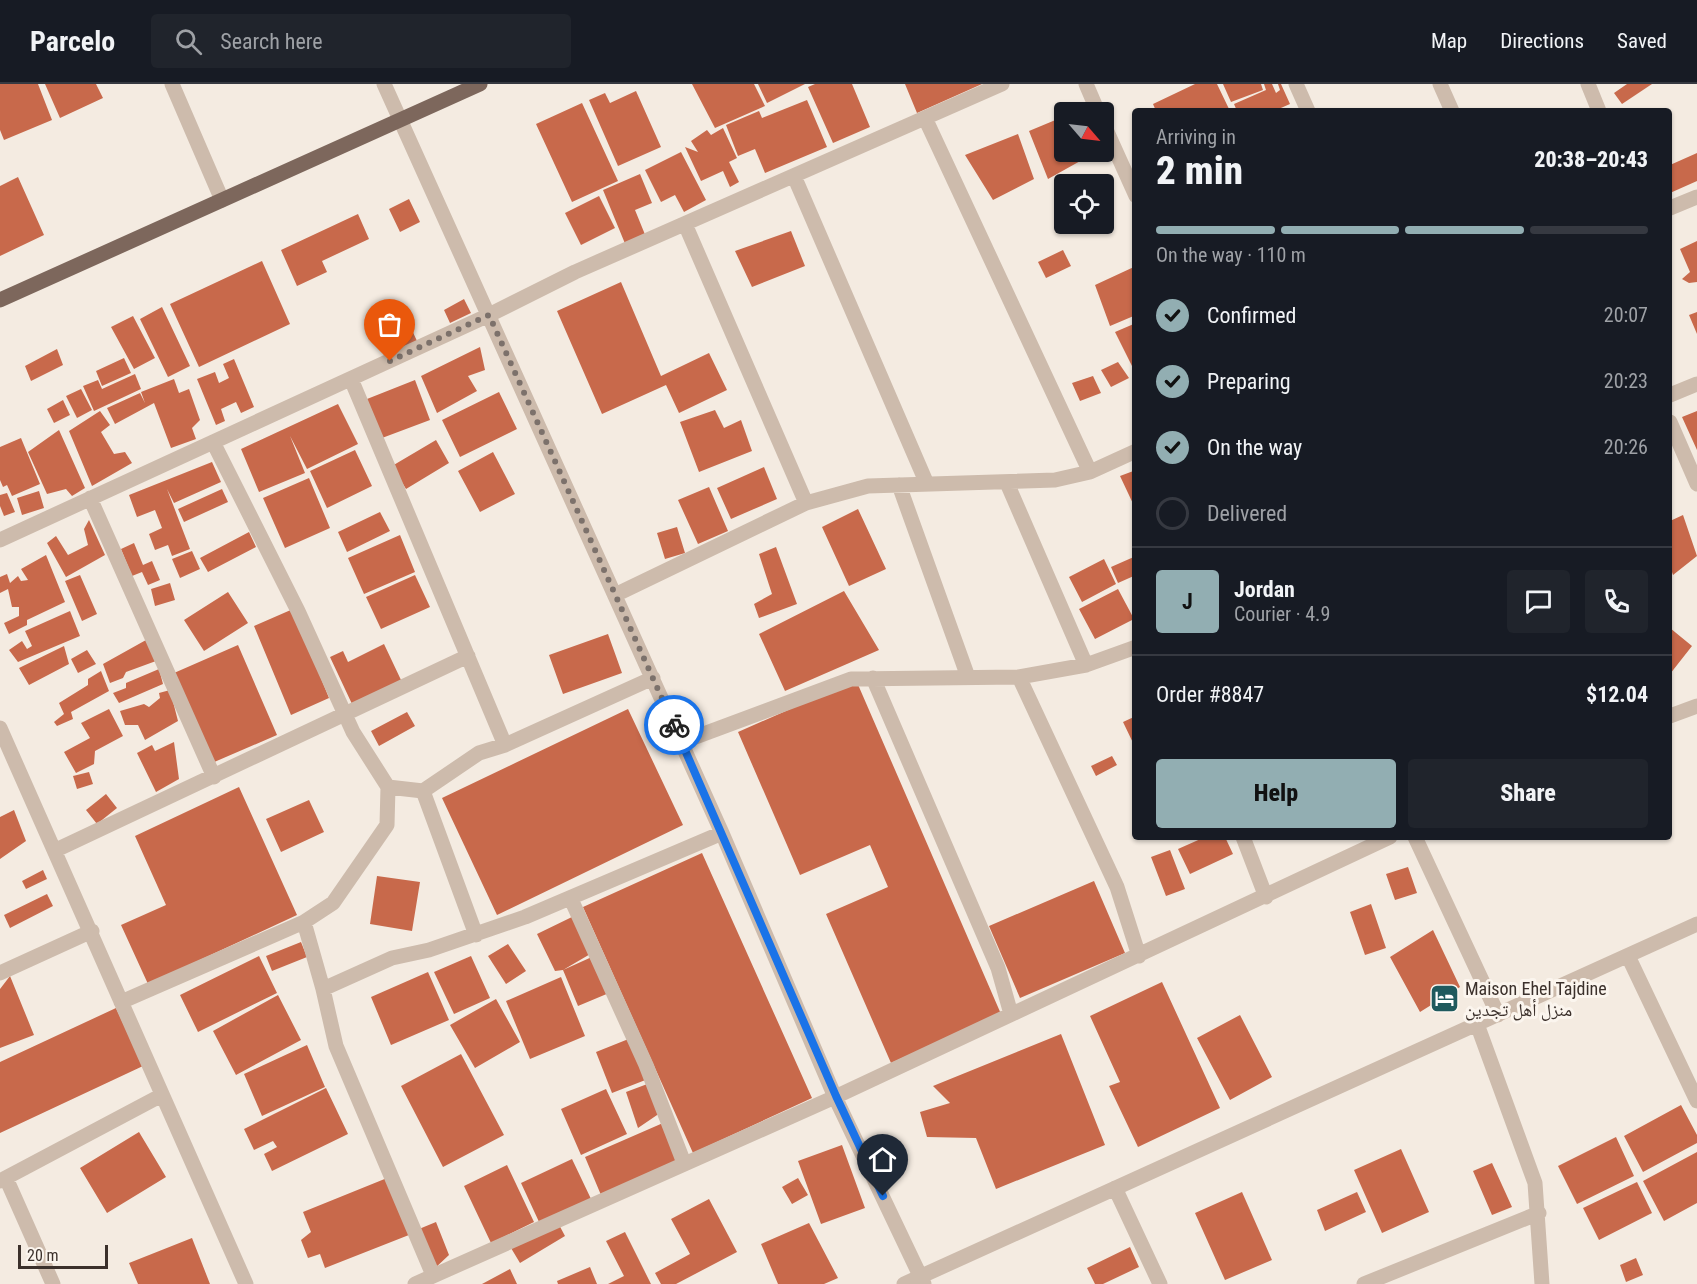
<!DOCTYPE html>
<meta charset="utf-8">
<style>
body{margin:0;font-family:"Roboto Condensed","Noto Naskh Arabic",sans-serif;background:#20242c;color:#f1f3f6;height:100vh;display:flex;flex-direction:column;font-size:22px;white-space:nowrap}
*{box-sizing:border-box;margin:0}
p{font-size:20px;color:#9ea1a6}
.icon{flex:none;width:33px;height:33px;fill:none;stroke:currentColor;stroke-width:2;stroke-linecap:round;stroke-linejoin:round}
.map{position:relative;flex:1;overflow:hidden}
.details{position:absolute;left:1132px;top:24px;width:540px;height:732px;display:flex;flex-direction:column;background:#171b24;border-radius:6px;box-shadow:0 2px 4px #0004}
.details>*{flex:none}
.needle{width:39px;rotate:118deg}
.buttons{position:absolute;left:1054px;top:18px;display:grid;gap:12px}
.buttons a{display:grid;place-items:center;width:60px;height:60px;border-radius:6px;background:#171b24;box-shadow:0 2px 4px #0004;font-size:30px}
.scale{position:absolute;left:18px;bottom:15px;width:90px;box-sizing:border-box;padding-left:6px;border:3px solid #3b302b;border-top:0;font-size:16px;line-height:21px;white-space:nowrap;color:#3b302b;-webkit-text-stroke:4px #fbf5ee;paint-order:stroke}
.pin{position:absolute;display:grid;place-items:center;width:51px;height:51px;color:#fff;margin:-62px -26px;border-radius:50% 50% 50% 0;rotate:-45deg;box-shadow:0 0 6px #0007}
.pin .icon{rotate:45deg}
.courier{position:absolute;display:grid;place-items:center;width:60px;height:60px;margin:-30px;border:4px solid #1a73e8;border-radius:50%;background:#fff;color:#222;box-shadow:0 2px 8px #0007}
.overview em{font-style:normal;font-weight:800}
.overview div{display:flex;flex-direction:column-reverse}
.overview{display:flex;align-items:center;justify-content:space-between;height:102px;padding:0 24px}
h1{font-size:39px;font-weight:800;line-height:45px}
.bar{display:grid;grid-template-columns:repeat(4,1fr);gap:9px 6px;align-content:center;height:72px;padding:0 24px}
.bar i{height:8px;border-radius:4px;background:#363941}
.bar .on{background:#92aeb2}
.bar p{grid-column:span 4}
.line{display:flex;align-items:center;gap:15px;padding:0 24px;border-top:2px solid #363941}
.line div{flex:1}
.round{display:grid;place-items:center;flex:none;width:63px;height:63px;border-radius:6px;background:#20242c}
ol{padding:0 24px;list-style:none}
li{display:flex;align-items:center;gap:18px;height:66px}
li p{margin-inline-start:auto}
li .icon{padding:6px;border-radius:50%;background:#92aeb2;color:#111;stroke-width:4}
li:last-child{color:#9ea1a6}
li i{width:33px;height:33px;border:3px solid #363941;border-radius:50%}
.action{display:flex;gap:12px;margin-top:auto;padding:12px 24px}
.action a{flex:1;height:69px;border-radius:6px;background:#92aeb2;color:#111;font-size:24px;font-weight:800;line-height:69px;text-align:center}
.action a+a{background:#20242c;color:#f1f3f6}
header{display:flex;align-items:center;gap:36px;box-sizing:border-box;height:84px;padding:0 30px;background:#171b24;border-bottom:2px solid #363941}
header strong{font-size:28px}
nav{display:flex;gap:33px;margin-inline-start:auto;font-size:21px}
.search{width:420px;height:54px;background:#20242c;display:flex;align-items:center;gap:15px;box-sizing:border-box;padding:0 21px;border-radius:6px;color:#9ea1a6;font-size:22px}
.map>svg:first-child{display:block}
</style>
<header>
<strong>Parcelo</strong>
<div class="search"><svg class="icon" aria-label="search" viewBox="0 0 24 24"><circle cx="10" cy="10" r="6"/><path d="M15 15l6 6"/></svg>Search here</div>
<nav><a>Map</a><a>Directions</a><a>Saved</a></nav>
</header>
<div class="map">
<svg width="1697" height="1200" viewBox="0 0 1697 1200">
<rect width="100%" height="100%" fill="#f4ebe1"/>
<path fill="#c8694b" d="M0,0H38L52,36L4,56L0,46Z
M45,0H96L103,14L60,34Z
M692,0H754L765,22L715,44Z
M758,0H805L767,19Z
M815,0H852L870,43L833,59L808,3Z
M905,0H982L917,29Z
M1195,0H1217L1230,27H1156L1153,20Z
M1223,0H1261L1263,6L1231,18Z
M1264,0H1272L1276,9L1280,6L1278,0H1281L1290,20L1274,27H1237L1234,20L1266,6Z
M1627,0H1652L1622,20L1614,9Z
M636,7L661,63L618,82L589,16L605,9L610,19Z
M807,16L827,63L765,89L755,65L738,72L726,41L759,27L762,34Z
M582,19L618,97L572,118L536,40Z
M1065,32V68H1090L1091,71L1048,95L1029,47Z
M723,44L737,74L729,78L739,98L730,103L723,87L701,97L685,63L698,68L691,57L707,46L711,51Z
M1018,50L1034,95L993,116L965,71Z
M681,68L706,116L684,128L675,111L661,118L645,86Z
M1697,69V97L1670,109V81Z
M640,90L652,119L635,126L646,153L626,162L603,106Z
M18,93L44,151L0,172V102Z
M599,112L615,144L581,161L565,129Z
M409,115L420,138L400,148L389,125Z
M358,130L369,155L322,177L327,188L297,202L281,166Z
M791,147L805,182L752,203L735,167Z
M1697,157V198L1689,199L1682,195L1690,188L1680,165Z
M1063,166L1071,182L1046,194L1038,178Z
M262,177L290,240L199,283L170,220Z
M1136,182V231L1110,242L1095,201Z
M621,198L661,292L709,269L727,306L679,329L666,301L602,330L557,227Z
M464,215L471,229L450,239L444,226Z
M162,223L190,282L168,293L140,235Z
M1697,228V250L1689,231Z
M133,232L155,274L134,285L111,243Z
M1136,239V290L1115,248Z
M410,242L417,257L384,271L378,256Z
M480,263L485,286L468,292L477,307L437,329L421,292Z
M57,265L63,281L31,297L25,282Z
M124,274L131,289L102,302L96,287Z
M234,275L254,323L241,329L236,318L221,325L225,337L216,341L197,295L215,288L219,299L229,294L223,280Z
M1118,278L1129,294L1111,303L1101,286Z
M135,290L141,305L94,327L83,302L98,296L102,305Z
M1093,292L1101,309L1080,317L1072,299Z
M174,295L179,309L189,305L200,336L192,344L196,355L171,364L154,319L115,340L107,324L140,309L145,319L141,308Z
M415,296L430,336L382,354L367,315Z
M81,305L92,326L77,334L66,312Z
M499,308L517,345L460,373L442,336Z
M63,316L70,331L54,339L47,325Z
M338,320L358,360L307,385L290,352L305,389L259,408L241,365Z
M715,326L724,344L741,336L752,367L699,388L680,338Z
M100,327L110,341L101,348L114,370L125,368L132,379L92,402L69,347Z
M1697,327V366L1682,333Z
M59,346L85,404L72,412L66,405L47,410L28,368Z
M21,354L40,400L12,412L7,401L3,403L0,396V363Z
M436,356L449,379L406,405L392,382Z
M355,366L372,402L327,424L310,387Z
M493,368L515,410L480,428L458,387Z
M212,378L221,398L174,419L167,405L190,465L172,472L168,461L155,466L149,450L162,444L155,426L137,433L129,411Z
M764,383L777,415L731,435L717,404Z
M1136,386V426L1120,392Z
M309,394L330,444L285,464L263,414Z
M709,403L728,447L698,460L678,416Z
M222,405L228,418L184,438L178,425Z
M39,407L44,424L22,431L17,414Z
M7,409L15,428L4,432L0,422V411Z
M858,425L886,485L849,502L822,443Z
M380,428L390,447L347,468L338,448Z
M1683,431L1697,472L1673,491L1670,482V437Z
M89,436L105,471L66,493L47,459L56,452L68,471L88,461L84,445Z
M677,443L685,469L665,475L657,449Z
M249,448L256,463L208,488L200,474Z
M400,451L415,488L364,510L348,474Z
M134,459L143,481L152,477L160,496L148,501L142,488L132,492L121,465Z
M776,463L797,520L759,534L754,520L772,510L759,470Z
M192,467L200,485L180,494L172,475Z
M46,471L65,518L27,536V541L9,550L4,539L19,532V523H12L8,505L0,509V493L7,490L10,499L18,492L21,497L28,496L21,485Z
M1136,472V491L1118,499L1111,483Z
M1104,475L1116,500L1082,518L1069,493Z
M80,491L97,530L82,537L65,497Z
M415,491L430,523L381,545L366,513Z
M170,499L175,516L155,522L151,505Z
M1118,505L1134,535L1095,555L1079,525Z
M844,507L879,566L785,607L759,550Z
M228,508L248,539L204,567L184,536Z
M293,525L329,614L291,631L254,542Z
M70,527L80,552L18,578L9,566L22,557L27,565L32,562L25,547Z
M1670,544L1692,562L1670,590Z
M608,550L622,589L563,610L549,571Z
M146,556L156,577L126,588L123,594L110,599L103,580Z
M384,560L401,596L352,620L330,573L343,567L348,578Z
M238,561L277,651L212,679L174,589Z
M64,562L69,580L29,601L19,584Z
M87,566L96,580L78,589L71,575Z
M159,585L163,600L119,619L113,609L126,604V599Z
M101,587L109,607L71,628L73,635L57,642L54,638L64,630L59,619L88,601V595Z
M856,596L1001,930L891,979L826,830L888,803L870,761L800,791L738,648Z
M170,606L178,637L145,656L138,641H125L120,627L144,620L149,623L160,614L159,609Z
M109,625L123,652L95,667L94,680L76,689L64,668L90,654L81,639Z
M628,625L683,741L497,831L442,714Z
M407,628L415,642L379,662L371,647Z
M1136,632V665L1123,638Z
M174,658L179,695L156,708L137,669L152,661L155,667Z
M1112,672L1117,681L1096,692L1091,682Z
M89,688L93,700L77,705L73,692Z
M239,703L297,831L148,900L121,841L166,821L135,752Z
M106,710L117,724L97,740L86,726Z
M309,716L324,748L281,768L266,735Z
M14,726L26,757L0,775V733Z
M1205,753H1225L1233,770L1190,790L1178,765Z
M1170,766L1185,805L1166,812L1151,773Z
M702,769L812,1014L693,1069L583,823Z
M1408,783L1417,809L1395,816L1386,790Z
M43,786L47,795L26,805L22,797Z
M377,792L420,798L412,847L370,840Z
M1094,797L1125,869L1020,914L989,842Z
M47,810L53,822L10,844L4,831Z
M1371,820L1386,864L1365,871L1350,828Z
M574,832L592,869L563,886L594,872L609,909L578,922L563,886L555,887L537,850Z
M1433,846L1460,903L1420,928L1390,873Z
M301,858L307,873L272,887L266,872Z
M508,860L526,887L506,900L488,872Z
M259,872L277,909L198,948L180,911Z
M471,872L490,914L454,930L434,888Z
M428,888L449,936L391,961L371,913Z
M10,892L34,951L0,964V905Z
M561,893L585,952L530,975L506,917Z
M1162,898L1220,1024L1138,1063L1109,1002L1120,998L1090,932Z
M278,911L301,956L236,991L213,947Z
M496,915L520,958L475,984L450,941Z
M116,924L143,982L0,1049V978Z
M1240,931L1272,993L1230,1016L1197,954Z
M1061,950L1105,1061L996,1105L976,1054L927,1053L920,1028L950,1019L933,1002Z
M631,954L648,995L612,1009L596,968Z
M307,961L325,1003L262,1032L244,990Z
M461,970L504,1051L443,1083L401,1002Z
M650,999L660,1029L638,1044L626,1008Z
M326,1004L348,1050L272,1087L264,1070L277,1063L273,1057L254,1066L244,1045Z
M606,1005L627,1050L581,1071L561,1025Z
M1681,1021L1697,1051V1059L1643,1088L1624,1052Z
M663,1039L679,1078L601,1111L585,1073Z
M139,1048L166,1093L107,1129L80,1084Z
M1616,1053L1634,1092L1577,1120L1558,1082Z
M842,1061L865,1124L821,1140L798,1077Z
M1401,1065L1429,1128L1382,1149L1354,1086Z
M1697,1068V1119L1664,1137L1643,1097Z
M572,1075L592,1117L540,1140L521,1099Z
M1492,1079L1512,1123L1492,1131L1473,1087Z
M507,1081L534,1138L491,1159L464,1102Z
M392,1092L414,1149L325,1184L320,1170L308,1174L301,1156L311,1148L303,1128Z
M798,1094L808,1111L792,1120L782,1103Z
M1637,1098L1652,1129L1599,1156L1583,1124Z
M1242,1108L1272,1176L1225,1196L1195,1129Z
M1357,1108L1366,1128L1325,1147L1317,1126Z
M709,1115L737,1168L676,1200H661L655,1189L690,1170L671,1135Z
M557,1137L565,1152L520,1179L511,1164Z
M436,1138L449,1171L434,1185L419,1145Z
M809,1139L838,1194L824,1200H778L761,1160Z
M625,1148L651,1200H608L624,1192L606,1157Z
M192,1154L210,1200H138L129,1179Z
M1130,1163L1139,1183L1103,1200H1095L1087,1184Z
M1636,1174L1643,1191L1626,1198L1620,1181Z
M590,1183L597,1200H558L557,1197Z
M510,1185L517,1200H482Z"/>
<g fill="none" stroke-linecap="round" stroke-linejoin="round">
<path stroke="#cdbbac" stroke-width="15" d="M172,0L222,116
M384,0L722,749L835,1013L924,1200
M1086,0L1098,28
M1296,0L1308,27
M1440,0L1452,27
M1588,0L1599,27
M925,34L1090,388
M1104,41L1136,112
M794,92L927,400
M1670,124L1697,113
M685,140L806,419
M351,295L505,661
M1670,311L1697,300
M1670,338L1697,400
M213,358L298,527L353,648L388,703
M1007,399L1086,581
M899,401L968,593
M90,414L214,693
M0,456L489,231L575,188L1002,0
M615,511L806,419L868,402L1055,396L1090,388L1136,367
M1019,593L1117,803L1139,872
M873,594L998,884L1011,930
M1670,632L1697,622
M0,644L246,1200
M682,658L851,595L1019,593L1086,581L1136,563
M423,707L476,851
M1243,753L1266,813
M1415,753L1498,931
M56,766L468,572
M571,815L646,981L684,1079
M304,838L323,905L392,874L429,866L525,833L722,749
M1628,872L1697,1017
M0,889L92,847
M323,905L336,962L433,1191
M121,918L304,838L333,819L387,741L388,703L423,707L479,669L505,661L653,594
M1477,940L1535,1099L1542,1200
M6,1094L53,1200
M0,1097L162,1011
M1115,1104L1160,1200
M415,1200L835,1013L1390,753
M904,1200L1697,840
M1364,1200L1539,1129"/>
<path stroke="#7d675c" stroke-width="15" d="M0,216L480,0"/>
</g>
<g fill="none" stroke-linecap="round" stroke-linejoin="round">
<path stroke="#7c716b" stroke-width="6" stroke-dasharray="0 10.8" d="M390,277L489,231L674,641"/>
<path stroke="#1a73e8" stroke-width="8" d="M674,641L836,1012L883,1112"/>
</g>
<defs>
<symbol id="hotel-square" viewBox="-11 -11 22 22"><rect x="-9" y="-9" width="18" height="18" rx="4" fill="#1f5a5e" stroke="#fbf5ee"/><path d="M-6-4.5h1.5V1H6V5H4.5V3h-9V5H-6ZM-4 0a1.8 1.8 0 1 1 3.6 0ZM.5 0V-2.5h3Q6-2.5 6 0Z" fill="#fff"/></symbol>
</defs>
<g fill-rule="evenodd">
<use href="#hotel-square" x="1428" y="898" width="33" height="33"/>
</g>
<g text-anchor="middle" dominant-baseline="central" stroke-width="6" stroke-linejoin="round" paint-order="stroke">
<g font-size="18" fill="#3b302b" stroke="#fbf5ee" text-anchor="start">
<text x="1465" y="904">Maison Ehel Tajdine<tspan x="1465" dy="21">منزل أهل تجدين</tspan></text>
</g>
</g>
</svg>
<div class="buttons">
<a><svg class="needle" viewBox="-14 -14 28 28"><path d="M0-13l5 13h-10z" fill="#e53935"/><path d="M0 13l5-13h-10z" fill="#9ea1a6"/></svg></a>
<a><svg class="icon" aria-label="locate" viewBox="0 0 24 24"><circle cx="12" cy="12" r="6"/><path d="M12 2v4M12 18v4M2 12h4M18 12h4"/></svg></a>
</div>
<div class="scale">20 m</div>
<div class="pin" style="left:390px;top:277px;background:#ea580c"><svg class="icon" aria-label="bag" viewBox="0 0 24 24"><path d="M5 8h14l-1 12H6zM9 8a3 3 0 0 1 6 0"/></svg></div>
<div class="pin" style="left:883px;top:1112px;background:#1f2937"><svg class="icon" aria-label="home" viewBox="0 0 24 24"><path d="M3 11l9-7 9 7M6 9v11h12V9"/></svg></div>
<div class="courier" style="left:674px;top:641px"><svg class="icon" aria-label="bike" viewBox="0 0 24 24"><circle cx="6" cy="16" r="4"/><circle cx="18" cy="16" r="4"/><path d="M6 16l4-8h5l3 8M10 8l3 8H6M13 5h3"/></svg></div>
<section class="details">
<div class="overview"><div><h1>2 min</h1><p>Arriving in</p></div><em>20:38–20:43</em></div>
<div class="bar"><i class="on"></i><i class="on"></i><i class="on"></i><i></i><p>On the way · 110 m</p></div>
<ol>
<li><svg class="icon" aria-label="check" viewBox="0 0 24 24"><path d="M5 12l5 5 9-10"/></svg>Confirmed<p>20:07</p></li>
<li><svg class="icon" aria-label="check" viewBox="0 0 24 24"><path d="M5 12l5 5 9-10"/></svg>Preparing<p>20:23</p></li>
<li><svg class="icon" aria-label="check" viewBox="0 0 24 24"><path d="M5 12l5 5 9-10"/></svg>On the way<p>20:26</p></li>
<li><i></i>Delivered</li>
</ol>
<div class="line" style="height:108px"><b class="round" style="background:#92aeb2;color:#111">J</b><div><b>Jordan</b><p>Courier · 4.9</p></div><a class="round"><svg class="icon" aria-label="chat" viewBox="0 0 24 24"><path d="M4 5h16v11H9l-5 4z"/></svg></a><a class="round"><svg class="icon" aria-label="phone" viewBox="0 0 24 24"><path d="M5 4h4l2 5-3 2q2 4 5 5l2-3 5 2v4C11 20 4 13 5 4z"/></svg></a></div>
<div class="line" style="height:78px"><div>Order #8847</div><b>$12.04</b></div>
<div class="action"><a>Help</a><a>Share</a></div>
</section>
</div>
